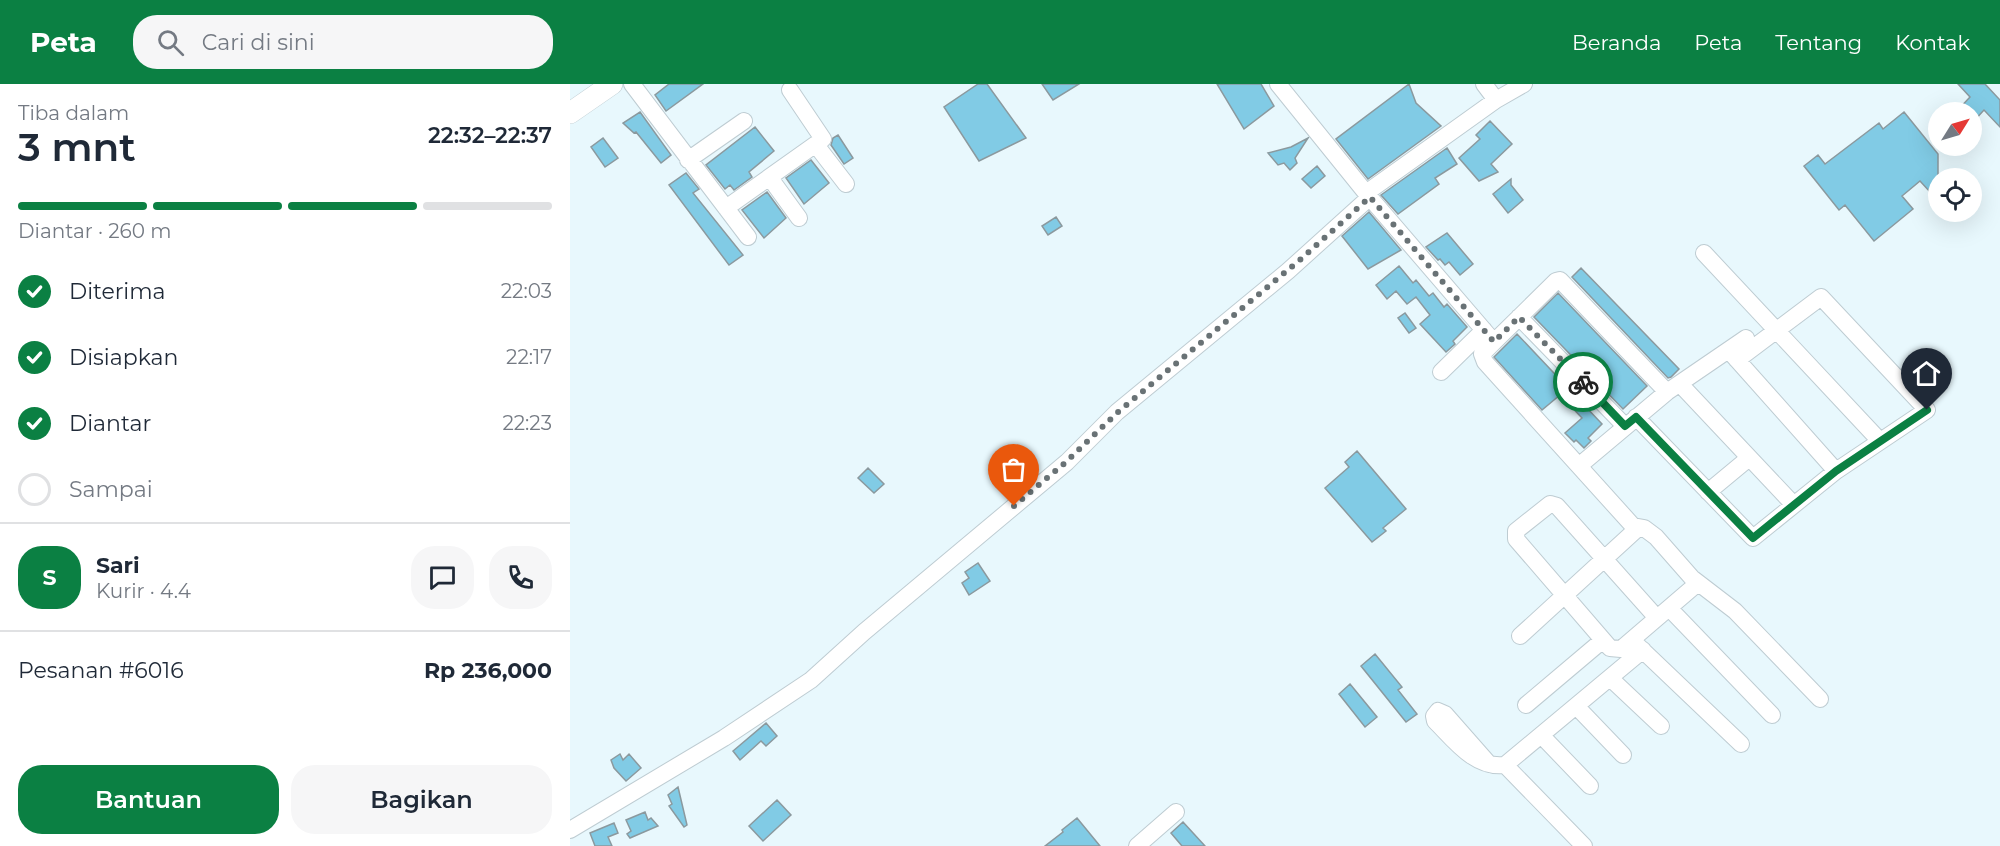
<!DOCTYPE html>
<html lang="id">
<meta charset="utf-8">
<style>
body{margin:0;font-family:Montserrat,sans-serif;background:#f6f6f7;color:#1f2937;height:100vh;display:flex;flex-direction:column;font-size:22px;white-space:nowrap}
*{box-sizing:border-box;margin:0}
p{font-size:20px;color:#747a83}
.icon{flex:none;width:33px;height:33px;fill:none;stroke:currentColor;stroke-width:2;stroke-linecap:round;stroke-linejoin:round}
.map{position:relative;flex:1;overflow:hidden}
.side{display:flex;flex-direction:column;background:#fff;width:570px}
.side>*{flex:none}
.needle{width:39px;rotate:53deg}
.tools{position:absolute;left:1358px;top:18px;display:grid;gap:12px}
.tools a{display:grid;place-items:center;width:54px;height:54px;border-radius:50%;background:#fff;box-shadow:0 6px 24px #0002;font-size:30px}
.pin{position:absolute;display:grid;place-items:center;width:51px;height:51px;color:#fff;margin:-62px -26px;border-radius:50% 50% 50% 0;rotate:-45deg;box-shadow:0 0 6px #0007}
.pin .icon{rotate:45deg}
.courier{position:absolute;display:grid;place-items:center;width:60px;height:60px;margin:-30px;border:4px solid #0b8043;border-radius:50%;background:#fff;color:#222;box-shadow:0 2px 8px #0007}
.headline em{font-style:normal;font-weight:600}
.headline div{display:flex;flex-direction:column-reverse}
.headline{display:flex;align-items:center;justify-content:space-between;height:102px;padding:0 18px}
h1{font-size:39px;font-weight:600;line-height:45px}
.bar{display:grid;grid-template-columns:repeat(4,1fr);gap:9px 6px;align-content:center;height:72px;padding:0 18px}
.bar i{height:8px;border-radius:4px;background:#e0e1e3}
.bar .on{background:#0b8043}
.bar p{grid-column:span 4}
.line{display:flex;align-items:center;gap:15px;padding:0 18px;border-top:2px solid #e0e1e3}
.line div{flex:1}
.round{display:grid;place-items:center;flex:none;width:63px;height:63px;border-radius:24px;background:#f6f6f7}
ol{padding:0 18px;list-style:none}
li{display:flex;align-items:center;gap:18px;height:66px}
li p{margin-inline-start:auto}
li .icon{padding:6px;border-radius:50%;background:#0b8043;color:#fff;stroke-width:4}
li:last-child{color:#747a83}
li i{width:33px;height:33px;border:3px solid #e0e1e3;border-radius:50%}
.cta{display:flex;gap:12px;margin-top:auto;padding:12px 18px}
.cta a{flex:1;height:69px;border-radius:24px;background:#0b8043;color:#fff;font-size:24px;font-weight:600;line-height:69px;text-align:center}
.cta a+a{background:#f6f6f7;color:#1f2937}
header{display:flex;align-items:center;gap:36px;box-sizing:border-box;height:84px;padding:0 30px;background:#0b8043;color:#fff}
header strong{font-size:28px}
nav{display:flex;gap:33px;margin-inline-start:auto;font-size:21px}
.search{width:420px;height:54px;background:#f6f6f7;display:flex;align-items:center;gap:15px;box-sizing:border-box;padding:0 21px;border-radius:24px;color:#747a83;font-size:22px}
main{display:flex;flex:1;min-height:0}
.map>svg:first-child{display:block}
</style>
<header>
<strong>Peta</strong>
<div class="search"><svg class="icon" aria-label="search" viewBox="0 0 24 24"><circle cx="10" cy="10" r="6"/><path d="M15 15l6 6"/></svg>Cari di sini</div>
<nav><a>Beranda</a><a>Peta</a><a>Tentang</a><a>Kontak</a></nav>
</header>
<main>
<section class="side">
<div class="headline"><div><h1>3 mnt</h1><p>Tiba dalam</p></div><em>22:32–22:37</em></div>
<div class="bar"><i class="on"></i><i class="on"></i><i class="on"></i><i></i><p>Diantar · 260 m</p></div>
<ol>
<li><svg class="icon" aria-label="check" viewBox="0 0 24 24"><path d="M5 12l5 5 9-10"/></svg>Diterima<p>22:03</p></li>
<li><svg class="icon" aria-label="check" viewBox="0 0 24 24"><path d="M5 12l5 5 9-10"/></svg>Disiapkan<p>22:17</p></li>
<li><svg class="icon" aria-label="check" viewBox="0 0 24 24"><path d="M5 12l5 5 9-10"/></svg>Diantar<p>22:23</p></li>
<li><i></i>Sampai</li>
</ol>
<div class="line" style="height:108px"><b class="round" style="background:#0b8043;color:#fff">S</b><div><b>Sari</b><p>Kurir · 4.4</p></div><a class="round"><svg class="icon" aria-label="chat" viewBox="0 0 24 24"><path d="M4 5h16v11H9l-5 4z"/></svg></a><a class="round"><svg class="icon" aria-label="phone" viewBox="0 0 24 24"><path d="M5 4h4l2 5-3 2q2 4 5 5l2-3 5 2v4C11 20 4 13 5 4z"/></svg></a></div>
<div class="line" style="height:78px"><div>Pesanan #6016</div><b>Rp 236,000</b></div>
<div class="cta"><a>Bantuan</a><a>Bagikan</a></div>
</section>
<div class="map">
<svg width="1430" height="762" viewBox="0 0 1430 762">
<rect width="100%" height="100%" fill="#e8f8fd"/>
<path fill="#81cbe5" stroke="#8b999e" stroke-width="1.5" d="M99,0H133L96,27L85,11Z
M408,0H417L456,54L409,77L374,23Z
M472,0H509L483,16Z
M647,0H691L704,22L674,45Z
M839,0L846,19L871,42L798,95L766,55Z
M1388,0H1415L1430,16V43L1414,26L1401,40V28H1386L1400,13Z
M70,28L101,71L91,79L66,48L64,49L53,39Z
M1334,28L1368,70V103L1361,109L1350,97L1332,112L1343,125L1304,157L1275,121L1269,126L1234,82L1248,71L1255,80L1309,39L1313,45Z
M920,37L942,60L921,80L928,88L909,97L889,74L910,55L906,51Z
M185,43L204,67L179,88L182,93L164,106L160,101L155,105L136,81Z
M268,51L283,74L274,80L261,61L263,54Z
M33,54L48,74L35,83L21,63Z
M738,54L725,74L727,79L720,86L714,79L708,81L698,69L721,63Z
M877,64L887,80L865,94L869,100L828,130L811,111Z
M241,76L259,99L234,120L216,94Z
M747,82L755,92L741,104L732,95Z
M116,89L129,105L123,109L173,171L159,181L99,101Z
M941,95V101L953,116L938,129L923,110Z
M197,108L216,134L194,154L172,126Z
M799,128L831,166L798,185L772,152Z
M486,133L492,142L478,151L472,142Z
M877,149L903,180L890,191L879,178L875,181L870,175L868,176L856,163Z
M829,182L843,199L846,196L859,212L863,209L874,223L877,220L897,243L883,257L885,260L876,268L850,240L860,231L846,213L837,220L826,207L817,215L806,201Z
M1011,184L1109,285L1101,293L1098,294L1002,193Z
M988,209L1077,302L1053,325L964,233Z
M835,229L846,244L839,249L828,234Z
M947,250L1032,340L1018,354L1021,357L1014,364L1006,356L1004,358L995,349L1012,334L990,311L972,326L924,273Z
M787,367L836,425L813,444L816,447L802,458L755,404L779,383L775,378Z
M298,384L314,400L304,409L288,394Z
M408,479L420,497L399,511L392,499L399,494L395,488Z
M805,570L832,603L828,606L847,630L836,638L791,582Z
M780,600L807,633L795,643L769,610Z
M196,639L207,652L196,662L191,657L170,676L163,667Z
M50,670L53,676L59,670L71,684L56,697L44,684L41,676Z
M108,703L117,741L114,743L99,722L102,720L98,711Z
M207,716L221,731L193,757L179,742Z
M75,728L78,736L81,734L88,742L60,754L57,750L61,747L56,736Z
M507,734L530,762H475L493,748L492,746Z
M613,738L635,762H612L601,749Z
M44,739L48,749L38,753L42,762H25L20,749Z"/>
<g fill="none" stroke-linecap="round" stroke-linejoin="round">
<defs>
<path id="minor" d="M62,0L178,153
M708,0L796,109L924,258L986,197L990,196L1097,308
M914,0L926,16
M246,61L276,100
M118,76L174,37
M200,94L229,134
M796,109L926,16L954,0
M156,124L253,55L220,6
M1134,169L1310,357
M949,233L1055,342
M924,258L912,270L915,278L1063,442L1074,444L1086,453L1122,494L1165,527L1250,615
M1161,269L1266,387
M871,288L914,246
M1110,300L1224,421
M1066,333L1183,454L1266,387L1357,326L1251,213L1167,276
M1010,381L1097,308L1176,254
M1138,408L1179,374
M1099,524L1202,631
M1087,534L987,422L980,420L946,447V455L1040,564L1051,565L1128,499
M950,552L1068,444
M1065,559L1171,660
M1040,594L1091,642
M956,621L1033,556
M1006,622L1053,671
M971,651L1020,702
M919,680L875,630L868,627L864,632L865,637C884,656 905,685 935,681L1073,566
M935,681L1014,762
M0,746L154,654L241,596L294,548L497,378L547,328L718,187L800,113
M567,762L606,728"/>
<path id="major" d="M0,29L42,0"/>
</defs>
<use href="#minor" stroke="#beccd2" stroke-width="18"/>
<use href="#major" stroke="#beccd2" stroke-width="22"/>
<use href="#minor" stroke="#fff" stroke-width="16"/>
<use href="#major" stroke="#fff" stroke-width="21"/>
</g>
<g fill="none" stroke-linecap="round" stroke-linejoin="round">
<path stroke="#697275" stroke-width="6" stroke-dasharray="0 10.8" d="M444,422L496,378L548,328L731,175L800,113L924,258L949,233L1013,298"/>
<path stroke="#0b8043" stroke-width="8" d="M1013,298L1055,342L1066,333L1183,454L1266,387L1357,326"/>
</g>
</svg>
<div class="tools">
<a><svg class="needle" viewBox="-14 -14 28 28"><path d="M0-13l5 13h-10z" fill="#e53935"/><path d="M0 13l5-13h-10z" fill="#747a83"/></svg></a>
<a><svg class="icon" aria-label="locate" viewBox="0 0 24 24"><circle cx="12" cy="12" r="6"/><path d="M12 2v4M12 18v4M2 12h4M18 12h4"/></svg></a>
</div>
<div class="pin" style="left:444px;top:422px;background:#ea580c"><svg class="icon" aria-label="bag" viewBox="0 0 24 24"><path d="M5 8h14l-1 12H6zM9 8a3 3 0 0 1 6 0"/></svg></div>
<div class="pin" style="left:1357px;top:326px;background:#1f2937"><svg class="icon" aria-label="home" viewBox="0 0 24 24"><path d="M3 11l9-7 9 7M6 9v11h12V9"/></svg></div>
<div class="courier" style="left:1013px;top:298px"><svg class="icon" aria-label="bike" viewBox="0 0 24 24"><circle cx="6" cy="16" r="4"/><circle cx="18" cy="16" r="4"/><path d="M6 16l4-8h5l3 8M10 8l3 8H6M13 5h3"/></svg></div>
</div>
</main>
